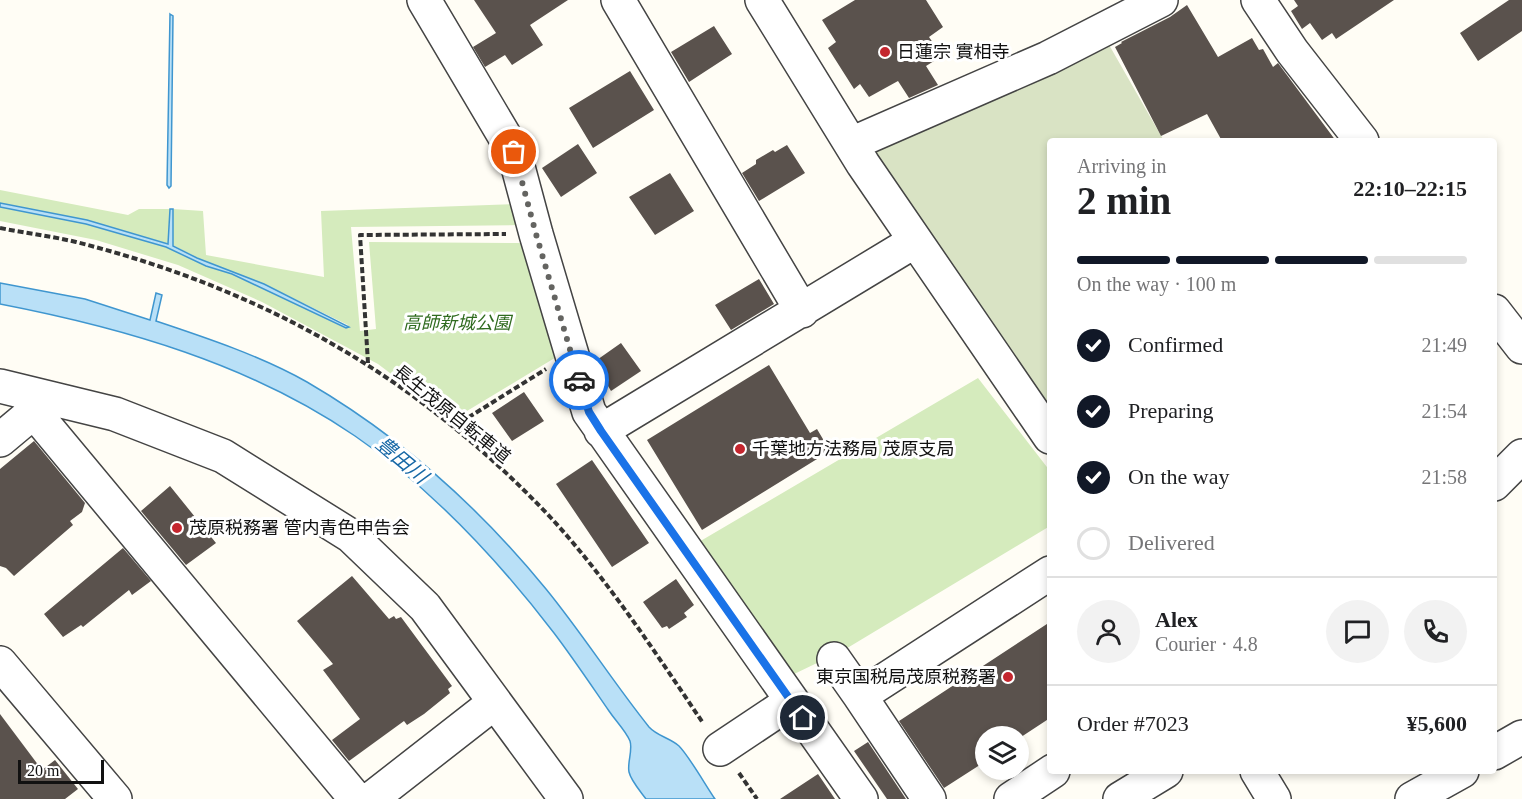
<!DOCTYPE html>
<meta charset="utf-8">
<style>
body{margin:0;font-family:"Times New Roman","Noto Sans JP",serif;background:#f2f2f2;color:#202124;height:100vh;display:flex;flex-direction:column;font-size:22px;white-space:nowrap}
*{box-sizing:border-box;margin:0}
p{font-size:20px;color:#757577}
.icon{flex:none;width:33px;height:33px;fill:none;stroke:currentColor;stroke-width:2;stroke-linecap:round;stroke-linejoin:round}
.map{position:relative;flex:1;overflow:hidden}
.details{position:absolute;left:1047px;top:138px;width:450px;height:636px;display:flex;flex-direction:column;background:#fff;border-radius:6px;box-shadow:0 3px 9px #0003}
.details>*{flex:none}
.fabs{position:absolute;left:975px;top:726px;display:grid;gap:12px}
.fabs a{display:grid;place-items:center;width:54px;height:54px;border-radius:50%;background:#fff;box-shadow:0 3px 9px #0003;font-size:30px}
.scale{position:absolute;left:18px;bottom:15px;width:86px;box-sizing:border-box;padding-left:6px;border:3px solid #111;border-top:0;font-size:16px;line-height:21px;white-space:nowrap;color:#111;-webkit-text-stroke:4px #fff;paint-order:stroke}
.pin{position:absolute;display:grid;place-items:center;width:51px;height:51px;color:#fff;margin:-26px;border:3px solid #fff;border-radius:50%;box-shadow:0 2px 6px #0007}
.courier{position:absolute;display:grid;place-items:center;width:60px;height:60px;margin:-30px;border:4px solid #1a73e8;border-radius:50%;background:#fff;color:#222;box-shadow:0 2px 8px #0007}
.summary em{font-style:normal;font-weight:700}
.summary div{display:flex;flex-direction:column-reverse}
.summary{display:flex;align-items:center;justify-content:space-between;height:102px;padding:0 30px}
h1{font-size:39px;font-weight:700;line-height:45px}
.bar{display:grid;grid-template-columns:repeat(4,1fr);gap:9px 6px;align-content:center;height:72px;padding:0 30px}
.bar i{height:8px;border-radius:4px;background:#e0e0e0}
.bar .active{background:#111827}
.bar p{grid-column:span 4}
.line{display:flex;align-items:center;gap:15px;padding:0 30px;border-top:2px solid #e0e0e0}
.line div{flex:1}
.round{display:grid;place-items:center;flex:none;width:63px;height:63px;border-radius:32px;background:#f2f2f2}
ol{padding:0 30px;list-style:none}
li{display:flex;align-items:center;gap:18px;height:66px}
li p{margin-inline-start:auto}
li .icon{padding:6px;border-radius:50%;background:#111827;color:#fff;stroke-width:4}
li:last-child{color:#757577}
li i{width:33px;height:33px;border:3px solid #e0e0e0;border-radius:50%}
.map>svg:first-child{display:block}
</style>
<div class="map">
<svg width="1522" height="799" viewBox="0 0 1522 799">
<rect width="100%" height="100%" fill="#fffdf5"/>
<path fill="#d5ebbd" d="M0,190L128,215L139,209H170L169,244L87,220L0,203Z
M516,204L523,225L351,227L360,331L376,329L369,242L521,243L525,246L558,356L452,420L378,364L262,302L178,265L96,240L0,221V207L86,224L166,247L206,266L232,274L346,328L348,325L264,284L197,258L173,245V209L203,211L206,255L324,277L321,211Z
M978,378L1050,471V526L844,650L790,676L692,546Z"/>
<path fill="#d9e3c4" d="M1108,43L1164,141H1050V414L874,158L877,143L993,94L1015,91Z"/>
<path fill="#b9e0f7" stroke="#3f96cf" stroke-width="1.5" d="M170,14L173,16L171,186L169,188L167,185Z
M0,203L87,220L168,244L170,209H173V246L197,258L264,284L349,327L346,328L232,274L206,266L166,247L86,224L0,207Z
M0,283L85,299L150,320L156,293L162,295L156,321C207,338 261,356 307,382C398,435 479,507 546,589C582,633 613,682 649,727C657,736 670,738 679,746C689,756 706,786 715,799H646C641,792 631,781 629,772C627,763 633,750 630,741C626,731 615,720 609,711C591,685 573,658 554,633C498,560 431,488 355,436C250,364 124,328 0,304Z"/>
<path fill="#5a524d" d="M474,0H568L530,25L543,45L512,65L505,55L485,67L473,47L496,33Z
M855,0H926L943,27L929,37L942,56L926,66L938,85L909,98L898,81L869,97L860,84L854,89L828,48L836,42L822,20Z
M1294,0H1394L1336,39L1332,33L1322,40L1310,23L1302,29L1291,11L1298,6Z
M1509,0H1522V31L1478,61L1460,33Z
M1187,5L1218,57L1252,38L1259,50L1263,49L1273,67L1278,63L1336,141H1222L1207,114L1161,136L1115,47L1122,43L1121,42L1170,17Z
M714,26L732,54L689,82L671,52Z
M630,71L654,110L593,148L569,108Z
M578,144L597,173L561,197L542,168Z
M787,145L805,173L759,201L742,173L756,164V160L773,150L775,152Z
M670,173L694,211L655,235L629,197Z
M759,279L774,304L731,330L715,305Z
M621,343L641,371L611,391L594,362Z
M769,365L810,433L817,429L830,451L702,530L647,440Z
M524,392L544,421L512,441L492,413Z
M34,441L85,503L82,512L70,521L73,525L14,576L6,568L0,566V469Z
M592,460L649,543L612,567L556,484Z
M170,486L216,543L186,565L141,511Z
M123,548L151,581L132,595L129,590L83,627L81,625L63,637L44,614Z
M352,576L389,619L394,616L396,619L401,617L452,686L448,689L450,693L424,714L407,725L404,721L349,761L332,740L360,719L323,670L333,664L297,621Z
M676,579L694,605L684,613L687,617L669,629L667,626L662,628L643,602Z
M1050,622V718L1018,739V736H986V761L944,788L899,721Z
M0,714L42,770L55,760L78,789L65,799H0Z
M868,742L906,799H887L854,751Z
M818,774L835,799H780Z"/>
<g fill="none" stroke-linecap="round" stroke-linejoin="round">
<defs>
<path id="minor" d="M424,0L514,152L536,234L589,412L861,799
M618,0L802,311
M762,0L863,164L1050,437
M1258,0L1292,51L1362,141
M851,144L1048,58L1161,0
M1494,311L1522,347
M0,386L115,414L223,456L351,536L425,607L566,799
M34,412L356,799
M601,431L915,241
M0,440L49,399
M1494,484L1522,456
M834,659L860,696
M0,663L115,799
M720,749L792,701
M1494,753L1522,737
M1257,771L1274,799
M371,799L494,703
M929,799L860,696L1050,573
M1011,799L1053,771
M1120,799L1166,771
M1412,799L1462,771"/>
</defs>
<use href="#minor" stroke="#444" stroke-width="36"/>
<path stroke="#333" stroke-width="4" stroke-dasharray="6 3" stroke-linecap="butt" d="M0,228C25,233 51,236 76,242C263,289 420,378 552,519C608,580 657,655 703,723
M368,363L360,235L506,234
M453,427L546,369
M739,773L757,799"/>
<use href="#minor" stroke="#fff" stroke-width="33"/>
</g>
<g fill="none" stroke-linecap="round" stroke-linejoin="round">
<path stroke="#646461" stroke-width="6" stroke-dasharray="0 10.8" d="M514,152L536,234L579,380"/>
<path stroke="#1a73e8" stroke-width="8" d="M579,380L589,412L601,431L803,718"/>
</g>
<g fill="#c4262e" stroke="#fff" stroke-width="2">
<circle cx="885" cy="52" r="6"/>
<circle cx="740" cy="449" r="6"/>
<circle cx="177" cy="528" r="6"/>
<circle cx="1008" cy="677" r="6"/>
</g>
<g text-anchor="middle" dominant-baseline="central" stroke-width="6" stroke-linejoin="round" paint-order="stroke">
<g font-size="18" fill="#111" stroke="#fff" text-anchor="start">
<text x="897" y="52">日蓮宗 實相寺</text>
<text x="752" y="449">千葉地方法務局 茂原支局</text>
<text x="189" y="528">茂原税務署 管内青色申告会</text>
<text x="996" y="677" text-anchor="end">東京国税局茂原税務署</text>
</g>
<g font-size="18" font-style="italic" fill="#2f6b1f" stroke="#fff">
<text x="457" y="323">高師新城公園</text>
</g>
<g font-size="18" fill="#111" stroke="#fff">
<text transform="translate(452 414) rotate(39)">長生茂原自転車道</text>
</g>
<g font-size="20" font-style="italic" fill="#1768a6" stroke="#fff">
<text transform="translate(402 460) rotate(40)">豊田川</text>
</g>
</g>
</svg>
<div class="fabs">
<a><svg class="icon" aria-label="layers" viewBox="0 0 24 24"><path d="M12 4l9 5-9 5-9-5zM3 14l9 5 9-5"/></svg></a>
</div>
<div class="scale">20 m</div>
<div class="pin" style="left:514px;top:152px;background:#ea580c"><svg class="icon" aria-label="bag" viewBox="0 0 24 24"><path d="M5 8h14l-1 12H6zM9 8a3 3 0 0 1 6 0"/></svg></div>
<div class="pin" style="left:803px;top:718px;background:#1f2937"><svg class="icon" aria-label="home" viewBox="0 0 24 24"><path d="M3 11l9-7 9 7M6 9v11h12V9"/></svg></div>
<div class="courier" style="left:579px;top:380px"><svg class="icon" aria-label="car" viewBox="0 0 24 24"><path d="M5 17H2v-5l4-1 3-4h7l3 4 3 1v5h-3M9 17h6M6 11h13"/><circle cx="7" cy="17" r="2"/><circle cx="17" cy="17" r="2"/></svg></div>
<section class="details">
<div class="summary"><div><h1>2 min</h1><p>Arriving in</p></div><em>22:10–22:15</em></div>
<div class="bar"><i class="active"></i><i class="active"></i><i class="active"></i><i></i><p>On the way · 100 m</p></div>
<ol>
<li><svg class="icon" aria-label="check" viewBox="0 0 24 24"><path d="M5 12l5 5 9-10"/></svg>Confirmed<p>21:49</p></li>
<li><svg class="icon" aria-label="check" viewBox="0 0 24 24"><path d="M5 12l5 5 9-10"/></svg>Preparing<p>21:54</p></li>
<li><svg class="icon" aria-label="check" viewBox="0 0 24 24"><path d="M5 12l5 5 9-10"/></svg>On the way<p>21:58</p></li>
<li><i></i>Delivered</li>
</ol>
<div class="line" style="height:108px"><a class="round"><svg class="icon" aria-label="person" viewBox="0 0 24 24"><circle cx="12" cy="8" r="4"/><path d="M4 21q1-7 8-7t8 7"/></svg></a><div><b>Alex</b><p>Courier · 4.8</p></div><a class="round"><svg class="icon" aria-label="chat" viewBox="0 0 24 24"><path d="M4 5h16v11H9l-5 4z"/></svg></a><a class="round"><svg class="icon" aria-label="phone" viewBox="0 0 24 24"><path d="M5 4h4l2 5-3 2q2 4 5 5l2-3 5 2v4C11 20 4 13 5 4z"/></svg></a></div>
<div class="line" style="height:78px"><div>Order #7023</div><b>¥5,600</b></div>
</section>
</div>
